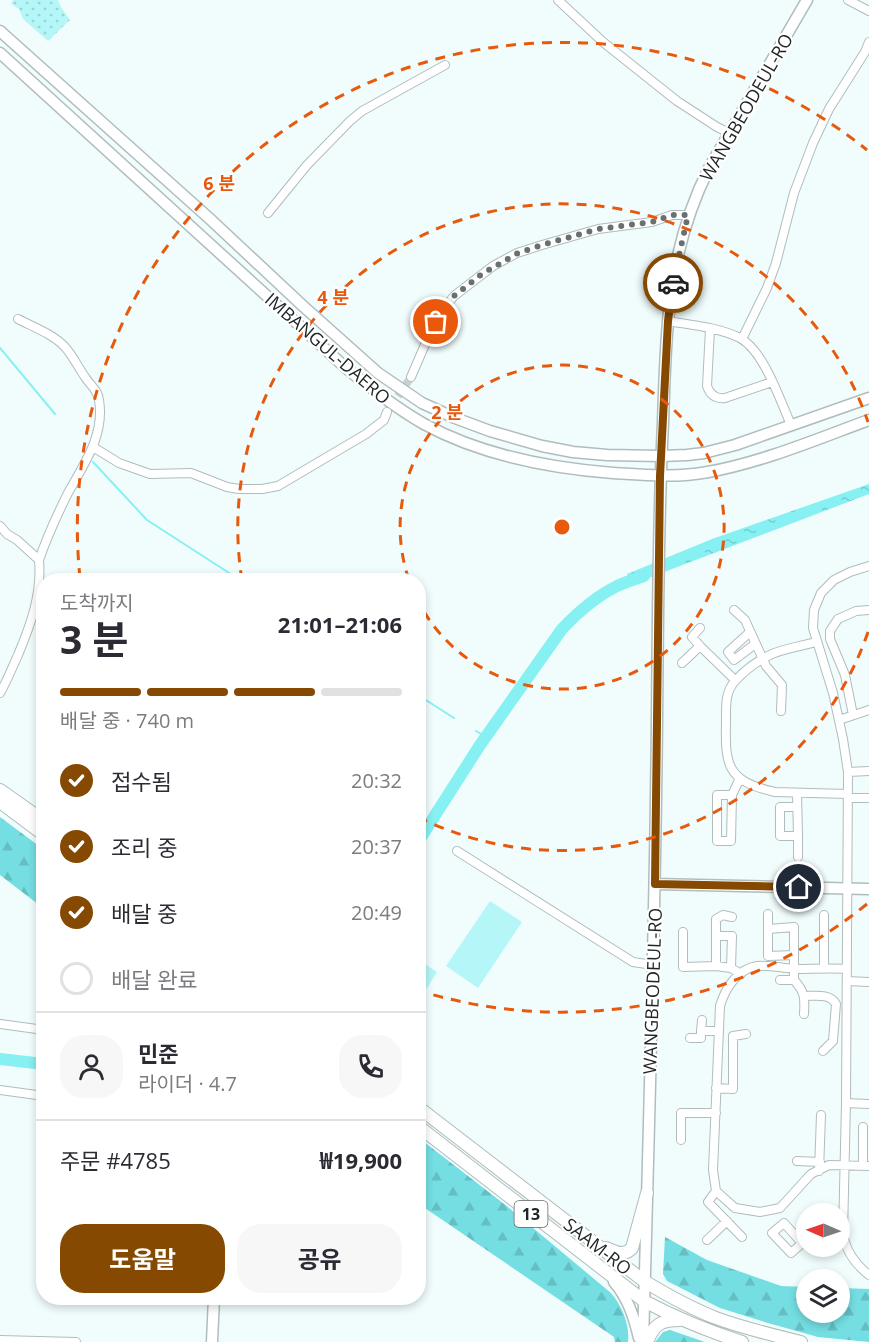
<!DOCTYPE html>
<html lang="ko">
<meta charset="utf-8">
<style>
body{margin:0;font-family:"Open Sans","Noto Sans KR",sans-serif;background:#f7f7f7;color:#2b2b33;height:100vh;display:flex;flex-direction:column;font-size:22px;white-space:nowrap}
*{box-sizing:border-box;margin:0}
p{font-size:20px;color:#7c7c81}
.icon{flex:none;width:33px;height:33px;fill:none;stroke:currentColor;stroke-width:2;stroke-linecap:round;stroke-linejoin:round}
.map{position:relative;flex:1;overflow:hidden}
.drawer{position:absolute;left:36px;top:573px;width:390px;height:732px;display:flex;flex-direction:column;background:#fff;border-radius:24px;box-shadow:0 3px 9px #0003}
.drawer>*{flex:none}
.needle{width:39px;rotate:272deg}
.tools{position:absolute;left:796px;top:1203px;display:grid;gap:12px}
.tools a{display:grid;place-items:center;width:54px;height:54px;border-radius:50%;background:#fff;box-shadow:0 3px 9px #0003;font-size:30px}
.pin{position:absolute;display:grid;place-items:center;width:51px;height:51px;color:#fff;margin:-26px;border:3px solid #fff;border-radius:50%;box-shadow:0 2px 6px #0007}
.courier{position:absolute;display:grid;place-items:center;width:60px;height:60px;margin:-30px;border:4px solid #854902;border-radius:50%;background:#fff;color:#222;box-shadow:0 2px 8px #0007}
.head em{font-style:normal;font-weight:700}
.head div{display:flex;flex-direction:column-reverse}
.head{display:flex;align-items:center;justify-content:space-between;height:102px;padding:0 24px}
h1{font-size:39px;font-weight:700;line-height:45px}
.bar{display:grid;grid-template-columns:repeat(4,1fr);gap:9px 6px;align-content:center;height:72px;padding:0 24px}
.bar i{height:8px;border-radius:4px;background:#e1e1e2}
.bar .selected{background:#854902}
.bar p{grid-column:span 4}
.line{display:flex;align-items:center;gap:15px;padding:0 24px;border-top:2px solid #e1e1e2}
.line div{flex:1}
.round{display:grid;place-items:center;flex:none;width:63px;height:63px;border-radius:24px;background:#f7f7f7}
ol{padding:0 24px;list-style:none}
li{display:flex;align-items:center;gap:18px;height:66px}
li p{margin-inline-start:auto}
li .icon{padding:6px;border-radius:50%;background:#854902;color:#fff;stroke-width:4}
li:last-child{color:#7c7c81}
li i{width:33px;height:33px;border:3px solid #e1e1e2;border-radius:50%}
.button{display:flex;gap:12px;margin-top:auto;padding:12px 24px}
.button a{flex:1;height:69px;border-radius:24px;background:#854902;color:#fff;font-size:24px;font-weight:700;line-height:69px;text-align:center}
.button a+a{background:#f7f7f7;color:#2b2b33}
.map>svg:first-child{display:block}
</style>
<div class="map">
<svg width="869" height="1342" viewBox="0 0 869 1342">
<defs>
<pattern id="forest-firs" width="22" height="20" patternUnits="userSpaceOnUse" patternTransform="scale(1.5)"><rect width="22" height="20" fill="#74dee2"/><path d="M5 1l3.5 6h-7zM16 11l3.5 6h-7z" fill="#64bec2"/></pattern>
<pattern id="park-dots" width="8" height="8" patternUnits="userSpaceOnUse" patternTransform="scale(1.5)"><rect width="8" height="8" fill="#b5f6f8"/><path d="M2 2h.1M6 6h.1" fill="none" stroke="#9bd3d4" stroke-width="1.8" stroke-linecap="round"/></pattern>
<pattern id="water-ripples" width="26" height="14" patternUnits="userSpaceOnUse" patternTransform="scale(1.5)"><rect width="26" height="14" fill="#86f0f3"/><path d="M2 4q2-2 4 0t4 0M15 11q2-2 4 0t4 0" fill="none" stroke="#73ced0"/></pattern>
</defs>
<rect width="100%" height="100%" fill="#f1fdfd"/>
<path fill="url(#forest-firs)" d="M0,817L43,849V908L0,875Z
M419,1138L508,1207L611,1293C622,1306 630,1325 628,1342H615L614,1337L419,1204Z
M665,1237L707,1260L781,1286L807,1287V1312H840V1288L869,1289V1342L818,1337L768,1323L720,1308L667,1281L663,1274Z
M670,1330L705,1342H655L663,1332Z"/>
<path fill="url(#park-dots)" d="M13,0H58L61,7L70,20L48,41L23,19L19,9L11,4Z"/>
<path fill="#b5f6f8" d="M490,901L522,922L478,988L446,966Z
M419,960L437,972L419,1001Z"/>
<path fill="url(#water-ripples)" d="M869,484V494L630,585L627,574L712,539Z"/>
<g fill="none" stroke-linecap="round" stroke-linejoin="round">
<path stroke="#86f0f3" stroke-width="2" d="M0,348L55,414
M93,462L147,520L240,580
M418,695L454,718
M476,731L486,737"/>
<path stroke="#86f0f3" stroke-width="12" d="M418,842L480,745L562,629C578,612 595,597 617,586C626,582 635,579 644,576
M0,1059L44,1064"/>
<path stroke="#c7d2d2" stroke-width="8" stroke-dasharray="8 4" stroke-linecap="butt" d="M391,406L411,377"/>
<defs>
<path id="street" d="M558,0L603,42L677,101L717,127L729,133
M848,0L869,11
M268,213L307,165L350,121L362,111L445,65
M18,319C33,327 53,334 65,347C73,356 78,367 85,377C90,385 98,390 99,400C105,435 84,464 68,493C57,515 47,537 39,560
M668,321C691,325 718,327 740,338C764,351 780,400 791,425
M710,329L707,386C710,395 716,399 725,398L772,382
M742,339L767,288L776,263L794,193L813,143L829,109L865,52L869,42
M411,377L430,333L442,311L454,296L493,266L517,253L542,245L598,229L652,222L672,215H688
M93,447L119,463L150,474L191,473L227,487L239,489H262L278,486L366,434L384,420L387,412
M0,526L7,534L17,540L39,560C42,594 31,624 18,655C12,668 7,681 0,693
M869,566L850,572L834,580L821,593L814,610L813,628L833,693L843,739L848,772L846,1103L843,1234C846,1252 855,1264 869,1275
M734,610L745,620L766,666L782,685L781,711
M700,628L692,637L700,646
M750,632L728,652L734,660L755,644
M816,642C802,646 786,648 772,654C759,660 745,670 735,681C725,692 726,706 726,720C725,765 726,781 775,792L848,794
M682,663L700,646L735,680
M853,715L845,675L830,639V631L838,619L856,611L869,610
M839,720L869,710
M848,772L869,771
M797,793L798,836H780V807H797
M732,795H717V841H731L732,795L740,778
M848,798H869
M457,851L633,962L653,965
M798,857V836
M768,914V956L794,955
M824,915V969
M768,929L794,927V980C805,992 805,998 804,1014
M683,932V967L716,966L731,968L741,974
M716,936H732L731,968
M716,966V919L723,915L732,917
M847,969C830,968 812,969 795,969C783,968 768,965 757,966C737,969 725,989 720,1006L713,1170L716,1191L735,1208L760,1212L780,1208L811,1174L829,1165L869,1166
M780,980H794
M847,981L869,982
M805,996C815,996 830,993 836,1004L833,1041L823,1051
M0,1024L44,1030
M701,1031L702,1020
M690,1038H701V1031H718
M716,1088L733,1089V1036L746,1034
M0,1090L44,1096
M846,1103L869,1104
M681,1140V1113H716
M797,1161L820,1162
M863,1166V1127
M819,1171L821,1115
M716,1191L708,1202L742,1237
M707,1240L727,1221
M802,1243L784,1223L772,1233L791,1253L807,1239
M0,1340L76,1342"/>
<path id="secondary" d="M0,31L210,219L303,306L378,373L422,403L455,418L490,431L542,446L573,452L607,455L661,456L687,455L704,453L735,445L869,398
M0,53L346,368C371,388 396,408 424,424C481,455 548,468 613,473C644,475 677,478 708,472C763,462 817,439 869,420
M655,884L869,889
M614,1282C628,1298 634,1317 639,1338
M212,1342L214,1298
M643,1342C649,1134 655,927 657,719C658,620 658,521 663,423C664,389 665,355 668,322C672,269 685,216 709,168L807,0"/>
<path id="primary" d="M0,790L44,821
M0,802L44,835
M418,1107L644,1281C667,1295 690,1308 716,1318C743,1328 772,1335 801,1342
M418,1126L644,1301C676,1318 708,1331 742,1342
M606,1248C616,1252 624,1257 632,1248L647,1193
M647,1342C654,1324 661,1320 680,1320"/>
</defs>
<use href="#street" stroke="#b1bcbc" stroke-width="10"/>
<use href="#secondary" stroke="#b1bcbc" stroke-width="13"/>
<use href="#primary" stroke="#b1bcbc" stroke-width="14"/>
<use href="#street" stroke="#fff" stroke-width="8"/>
<use href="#secondary" stroke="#fff" stroke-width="10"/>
<use href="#primary" stroke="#fff" stroke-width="12"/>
</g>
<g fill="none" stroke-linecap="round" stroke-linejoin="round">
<path stroke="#687070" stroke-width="6" stroke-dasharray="0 10.8" d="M436,322L442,311L454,296L482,274L518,253L542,245L598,229L652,222L672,215H688L673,283"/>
<path stroke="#854902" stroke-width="8" d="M673,283L668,321L660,476L655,884L799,887"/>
</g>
<g fill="none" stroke="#e8590c" stroke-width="3" stroke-dasharray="10 8">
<path d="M409 580A162 162 0 1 1 419 603"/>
<path d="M868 632A324 324 0 0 1 420 818M242 580A324 324 0 0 1 868 422"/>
<path d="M867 904A485 485 0 0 1 420 991M80 578A485 485 0 0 1 867 150"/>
</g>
<g text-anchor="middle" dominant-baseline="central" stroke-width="4.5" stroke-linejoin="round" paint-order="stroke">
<rect fill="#fff" stroke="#626666" stroke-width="1.5" x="514.5" y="1201" width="33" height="26" rx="4.5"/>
<g font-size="16" font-weight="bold" fill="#1f2424">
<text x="531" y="1214">13</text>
</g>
<g font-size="18" fill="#1f2424" stroke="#fff">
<text transform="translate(746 107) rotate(-60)">WANGBEODEUL-RO</text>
<text transform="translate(328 348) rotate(41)">IMBANGUL-DAERO</text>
<text transform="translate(652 991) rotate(-88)">WANGBEODEUL-RO</text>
<text transform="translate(598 1246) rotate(38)">SAAM-RO</text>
</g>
</g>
<circle cx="562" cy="527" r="9" fill="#e8590c" stroke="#fff" stroke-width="3"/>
<g font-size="18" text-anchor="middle" font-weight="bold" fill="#e8590c" stroke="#fff" stroke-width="4.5" stroke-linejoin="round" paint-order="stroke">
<text x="219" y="190">6 분</text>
<text x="333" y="304">4 분</text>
<text x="447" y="419">2 분</text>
</g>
</svg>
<div class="tools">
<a><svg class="needle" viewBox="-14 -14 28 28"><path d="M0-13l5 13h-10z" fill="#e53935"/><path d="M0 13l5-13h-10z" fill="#7c7c81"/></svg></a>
<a><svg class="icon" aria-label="layers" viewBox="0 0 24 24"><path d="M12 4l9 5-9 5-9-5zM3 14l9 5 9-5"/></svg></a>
</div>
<div class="pin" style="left:436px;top:322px;background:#ea580c"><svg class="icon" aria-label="bag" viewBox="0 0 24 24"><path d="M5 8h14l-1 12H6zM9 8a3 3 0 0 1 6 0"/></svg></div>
<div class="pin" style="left:799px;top:887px;background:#1f2937"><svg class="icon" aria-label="home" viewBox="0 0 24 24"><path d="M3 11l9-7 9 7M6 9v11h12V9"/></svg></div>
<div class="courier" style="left:673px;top:283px"><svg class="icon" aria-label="car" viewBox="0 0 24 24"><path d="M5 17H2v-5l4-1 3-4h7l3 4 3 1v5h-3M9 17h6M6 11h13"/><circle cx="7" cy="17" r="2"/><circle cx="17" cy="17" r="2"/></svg></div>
<section class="drawer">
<div class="head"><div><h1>3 분</h1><p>도착까지</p></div><em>21:01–21:06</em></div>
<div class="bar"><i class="selected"></i><i class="selected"></i><i class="selected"></i><i></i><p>배달 중 · 740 m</p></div>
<ol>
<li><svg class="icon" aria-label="check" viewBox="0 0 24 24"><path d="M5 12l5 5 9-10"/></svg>접수됨<p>20:32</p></li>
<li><svg class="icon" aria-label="check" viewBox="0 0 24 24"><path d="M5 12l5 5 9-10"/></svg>조리 중<p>20:37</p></li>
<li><svg class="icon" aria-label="check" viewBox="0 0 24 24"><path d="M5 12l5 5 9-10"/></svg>배달 중<p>20:49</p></li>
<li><i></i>배달 완료</li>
</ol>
<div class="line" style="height:108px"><a class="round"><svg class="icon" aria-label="person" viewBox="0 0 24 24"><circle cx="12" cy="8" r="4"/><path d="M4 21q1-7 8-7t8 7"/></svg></a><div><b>민준</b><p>라이더 · 4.7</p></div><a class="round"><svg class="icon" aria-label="phone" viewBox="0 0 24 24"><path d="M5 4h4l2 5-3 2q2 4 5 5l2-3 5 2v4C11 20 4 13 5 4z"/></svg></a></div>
<div class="line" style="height:78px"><div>주문 #4785</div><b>₩19,900</b></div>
<div class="button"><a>도움말</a><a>공유</a></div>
</section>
</div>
